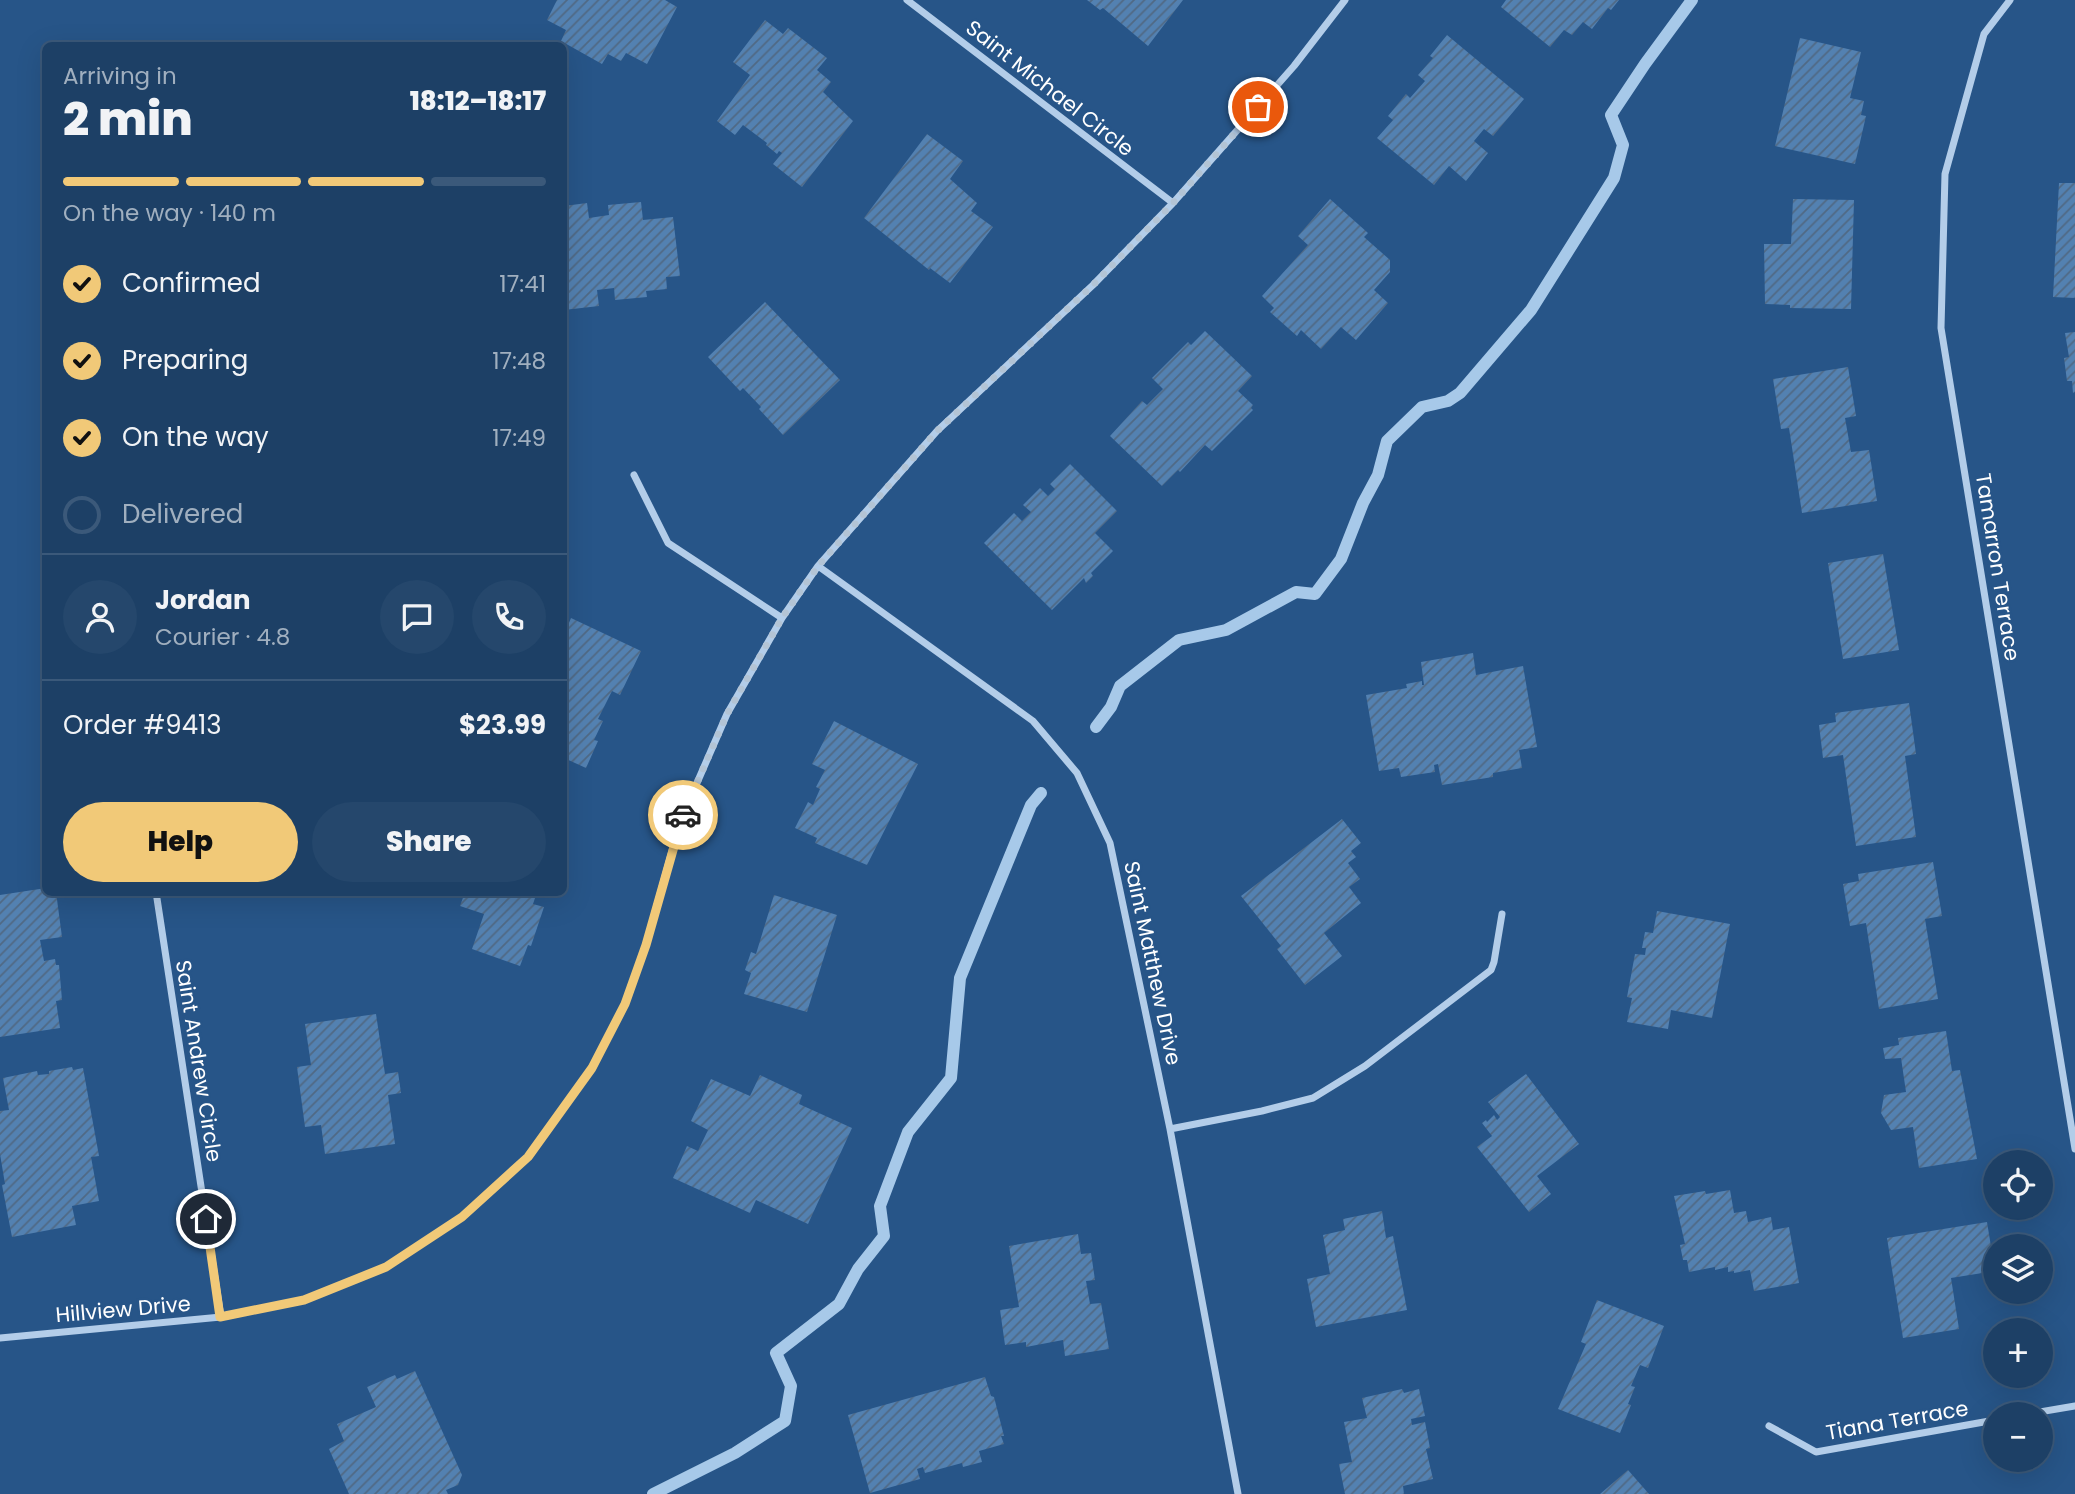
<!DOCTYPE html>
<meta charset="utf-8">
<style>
body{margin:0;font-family:Poppins,sans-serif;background:#25476c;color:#f1f3f6;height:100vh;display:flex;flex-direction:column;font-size:26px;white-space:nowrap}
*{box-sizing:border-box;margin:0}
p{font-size:23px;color:#a0afbf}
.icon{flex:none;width:38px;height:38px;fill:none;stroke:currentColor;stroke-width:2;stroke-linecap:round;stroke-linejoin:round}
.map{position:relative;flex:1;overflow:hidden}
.details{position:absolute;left:42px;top:42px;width:525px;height:854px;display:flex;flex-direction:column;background:#1d4066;border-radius:10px;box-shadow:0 7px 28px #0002,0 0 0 2px #3b597a}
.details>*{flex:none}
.fabs{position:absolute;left:1983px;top:1150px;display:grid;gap:14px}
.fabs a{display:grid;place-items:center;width:70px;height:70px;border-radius:50%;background:#1d4066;box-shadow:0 7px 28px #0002,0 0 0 2px #3b597a;font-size:35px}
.pin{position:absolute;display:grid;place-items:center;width:60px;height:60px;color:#fff;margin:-30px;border:4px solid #fff;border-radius:50%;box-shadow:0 2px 7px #0007}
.courier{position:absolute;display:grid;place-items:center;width:70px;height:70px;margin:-35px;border:5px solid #f1c978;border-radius:50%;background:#fff;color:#222;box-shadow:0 2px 9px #0007}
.summary em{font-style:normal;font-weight:800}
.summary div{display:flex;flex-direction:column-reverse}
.summary{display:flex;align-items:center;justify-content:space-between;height:119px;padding:0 21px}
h1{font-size:46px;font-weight:800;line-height:52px}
.bar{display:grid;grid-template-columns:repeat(4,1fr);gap:10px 7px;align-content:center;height:84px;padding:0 21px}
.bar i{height:9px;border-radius:5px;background:#3b597a}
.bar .on{background:#f1c978}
.bar p{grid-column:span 4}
.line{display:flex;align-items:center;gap:18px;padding:0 21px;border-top:2px solid #3b597a}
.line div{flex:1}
.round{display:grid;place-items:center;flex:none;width:74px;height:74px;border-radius:37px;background:#25476c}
ol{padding:0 21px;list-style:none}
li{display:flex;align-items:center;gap:21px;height:77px}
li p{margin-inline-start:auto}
li .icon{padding:7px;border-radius:50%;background:#f1c978;color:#111;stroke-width:4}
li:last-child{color:#a0afbf}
li i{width:38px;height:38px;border:4px solid #3b597a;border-radius:50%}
.action{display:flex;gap:14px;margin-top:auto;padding:14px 21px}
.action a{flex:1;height:80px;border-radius:42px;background:#f1c978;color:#111;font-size:28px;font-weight:800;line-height:80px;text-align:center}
.action a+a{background:#25476c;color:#f1f3f6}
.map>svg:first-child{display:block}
</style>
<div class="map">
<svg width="2075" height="1494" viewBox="0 0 2075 1494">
<defs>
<pattern id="building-hatch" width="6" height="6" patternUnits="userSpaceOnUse" patternTransform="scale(1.75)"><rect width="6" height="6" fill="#5381b1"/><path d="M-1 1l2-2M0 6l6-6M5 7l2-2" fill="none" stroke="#506984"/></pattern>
</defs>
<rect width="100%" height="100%" fill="#275588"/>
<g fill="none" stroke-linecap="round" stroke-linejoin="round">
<path stroke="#a7c9e9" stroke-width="12" d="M1096,727L1111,707L1120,686L1179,640L1226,630L1296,592L1315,594L1341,559L1363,503L1378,475L1387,441L1422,407L1448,401L1460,393L1531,310L1614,178L1623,145L1611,115L1645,64L1692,0
M653,1494L735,1453L785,1421L791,1386L776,1353L839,1304L858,1269L884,1236L880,1206L908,1132L951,1078L960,978L1031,805L1041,793"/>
</g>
<path fill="url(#building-hatch)" d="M557,0H665L677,7L647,64L626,53L621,61L608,54L602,64L561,41L566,30L547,20Z
M1087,0H1183L1148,46L1103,8L1100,10Z
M1506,0H1619L1611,10L1608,8L1592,29L1583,22L1572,35L1564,30L1550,47L1501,7Z
M765,20L783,34L788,28L827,58L817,70L831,82L823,92L853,121L802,187L773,164L782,153L779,151L777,154L766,145L767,143L743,125L735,135L717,121L750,75L733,62Z
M1447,35L1524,99L1493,136L1484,129L1474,141L1488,153L1466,181L1449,166L1434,185L1377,138L1393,120L1388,116L1406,94L1410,98L1425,81L1418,75L1433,58L1430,56Z
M1800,38L1861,52L1850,98L1864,101L1861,115L1866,116L1855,164L1775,146Z
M927,134L963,161L950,179L977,203L971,211L993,227L950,283L930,268L929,270L864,218Z
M2059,183H2075V298L2053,297Z
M1330,199L1368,233L1364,237L1390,260V272L1374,290L1388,303L1356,340L1341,327L1321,349L1301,330L1297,336L1270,312L1274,308L1262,296L1308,245L1298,236Z
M1793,199L1854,200L1851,309L1790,308V305L1765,304L1764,244H1791Z
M641,202L643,220L673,217L680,276L666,277L667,289L646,291L647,297L615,300L614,288L597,290L599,306L564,310V206L587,203L589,218L609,215L608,205Z
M765,302L840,380L783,435L759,409L761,407L743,388L740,391L708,357Z
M1205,331L1252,376L1238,391L1253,405L1251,408L1253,410L1212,451L1205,445L1180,472L1178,470L1162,486L1110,436L1142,401L1147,405L1163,389L1152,378L1188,342L1191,345Z
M2075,332V392L2073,393L2072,381H2067L2064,358L2069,357L2065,333Z
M1848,367L1856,416L1845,418L1851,452L1869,450L1877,501L1802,513L1789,428L1781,429L1773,379Z
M1070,464L1117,511L1095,533L1113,551L1091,573L1093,576L1086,583L1084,578L1052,610L984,543L1014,513L1022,521L1031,512L1023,505L1040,488L1048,496L1055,489L1050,484Z
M1883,554L1899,650L1843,659L1828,563Z
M571,618L641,651L620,695L612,691L598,719L603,721L594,740L598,741L586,768L564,758V635Z
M1473,653L1476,675L1523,666L1537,747L1519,750L1522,768L1493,773V777L1442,785L1438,764L1434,765L1435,772L1401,777L1399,768L1379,771L1366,695L1407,688L1406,684L1422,681V685H1424L1421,662Z
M1909,703L1916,754L1905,756L1916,837L1856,846L1843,755L1823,758L1819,725L1836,722L1835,713Z
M834,721L918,764L867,865L815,843L817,838L795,828L808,802L813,805L820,789L816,787L825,770L812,764Z
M1342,819L1361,843L1351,851L1356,857L1348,863L1360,879L1349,887L1361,903L1324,933L1342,956L1305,985L1277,949L1281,946L1241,896Z
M1933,862L1942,916L1925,919L1938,999L1879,1009L1866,923L1850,926L1843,884L1859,881L1858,874Z
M46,888V892H56L62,937L40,940L44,961L55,959L56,965H59L62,1000L56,1001L60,1028L0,1037V895Z
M465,892H537L533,904L544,907L531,946L528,945L520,966L472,949L484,914L460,906Z
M774,895L837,915L807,1012L744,994L751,973L745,970L751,952L756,954Z
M1657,911L1730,924L1712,1018L1671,1010L1668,1029L1627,1022L1632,998L1627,997L1635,954L1645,955L1646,948H1642L1645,932L1653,933Z
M376,1014L385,1074L398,1072L401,1093L388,1095L395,1144L325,1154L321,1125L305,1127L297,1067L311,1065L305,1024Z
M1946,1031L1952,1071L1960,1070L1977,1159L1919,1168L1913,1127L1891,1130L1881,1113L1884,1095L1906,1092L1901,1058L1885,1059L1883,1048L1899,1045L1898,1038Z
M72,1067L73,1070L83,1068L99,1156L91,1157L99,1201L72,1206L76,1225L12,1237L2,1185L5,1184L0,1154V1111L9,1110L3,1078L37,1071L38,1075L49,1074V1071Z
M1526,1074L1579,1144L1537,1176L1551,1194L1529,1212L1477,1147L1492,1136L1482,1123L1486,1120L1487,1122L1494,1115L1497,1120L1500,1117L1488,1102Z
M760,1075L802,1095L799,1104L852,1128L808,1224L756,1200L750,1213L673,1178L687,1146L698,1151L708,1130L691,1121L711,1079L750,1096Z
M1730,1190L1734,1213L1746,1211L1748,1222L1771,1217L1773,1230L1789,1227L1799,1283L1754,1291L1750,1270L1734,1273V1271L1728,1272V1267L1715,1270V1267L1689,1272L1687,1260H1683L1680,1245L1685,1244L1674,1196L1705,1191L1706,1194Z
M1382,1211L1386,1238L1393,1236L1407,1310L1316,1327L1307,1279L1330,1274L1323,1235L1345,1230L1343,1219Z
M1987,1222L1995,1271L1951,1278L1959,1329L1903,1338L1887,1238Z
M1078,1234L1081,1254L1091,1253L1095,1280L1086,1281L1090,1304L1101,1303L1109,1349L1065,1356L1063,1340L1026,1347V1342L1005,1345L1000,1310L1019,1307L1009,1246Z
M1597,1300L1664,1326L1648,1368L1640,1365L1631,1386L1635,1387L1628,1404L1631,1405L1620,1433L1558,1409L1586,1344L1581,1342Z
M415,1371L462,1475L458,1485L446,1490L448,1494H349L329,1449L344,1441L337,1424L376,1407L367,1387L395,1375L397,1379Z
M985,1377L991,1396L994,1397L1004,1436H1001L1004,1444L979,1451L982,1462L963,1467L962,1463L925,1473L923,1467L917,1469L920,1479L870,1493L848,1415Z
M1402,1389L1404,1393L1419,1389L1425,1416L1411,1419L1412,1425L1425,1422L1430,1448L1426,1449L1433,1479L1403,1486L1404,1494H1345L1339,1464L1352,1462L1344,1422L1367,1418L1362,1398Z
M1628,1470L1649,1494H1600Z"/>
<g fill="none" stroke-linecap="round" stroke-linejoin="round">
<path stroke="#b3cde9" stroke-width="7" d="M907,0L1173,203
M2010,0L1984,34L1945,174L1941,328L2075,1149
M634,475L668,543L782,618
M818,566L1033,721L1077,773L1110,843L1170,1129L1238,1494
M156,892L221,1317
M1170,1129L1262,1111L1313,1098L1365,1066L1491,970L1494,962L1502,914
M0,1338L221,1317L304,1300L386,1267L462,1217L528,1157L592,1068L625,1004L646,945L680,822L727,714L782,618L818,566L937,431L1093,285L1173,203L1294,66L1345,0
M2028,1414L2075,1406
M1769,1426L1816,1452L1995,1420"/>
</g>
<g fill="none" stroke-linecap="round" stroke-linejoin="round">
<path stroke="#b3c4d5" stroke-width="7" stroke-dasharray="0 12.6" d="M683,815L727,714L782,618L818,566L937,431L1093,285L1173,203L1258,107"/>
<path stroke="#f1c978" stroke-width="9" d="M206,1219L220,1317L304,1300L386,1267L462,1217L528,1157L592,1068L625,1004L646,945L683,815"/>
</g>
<g text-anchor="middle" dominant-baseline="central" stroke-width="5" stroke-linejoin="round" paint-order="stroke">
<g font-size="21" fill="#fff" stroke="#275588">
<text transform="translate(1050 88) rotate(38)">Saint Michael Circle</text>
<text transform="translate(1998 567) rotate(81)">Tamarron Terrace</text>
<text transform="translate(1153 963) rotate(78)">Saint Matthew Drive</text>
<text transform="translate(199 1061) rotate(81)">Saint Andrew Circle</text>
<text transform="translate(123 1309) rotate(-5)">Hillview Drive</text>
<text transform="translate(1897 1420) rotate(-10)">Tiana Terrace</text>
</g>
</g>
</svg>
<div class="fabs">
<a><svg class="icon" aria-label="locate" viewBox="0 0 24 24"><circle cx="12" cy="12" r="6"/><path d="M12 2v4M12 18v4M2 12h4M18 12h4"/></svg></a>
<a><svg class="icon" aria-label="layers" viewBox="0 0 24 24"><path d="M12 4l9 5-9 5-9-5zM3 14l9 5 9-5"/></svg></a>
<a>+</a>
<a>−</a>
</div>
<div class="pin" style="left:1258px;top:107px;background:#ea580c"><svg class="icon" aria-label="bag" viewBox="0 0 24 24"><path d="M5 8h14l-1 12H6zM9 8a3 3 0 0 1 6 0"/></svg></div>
<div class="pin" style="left:206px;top:1219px;background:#1f2937"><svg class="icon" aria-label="home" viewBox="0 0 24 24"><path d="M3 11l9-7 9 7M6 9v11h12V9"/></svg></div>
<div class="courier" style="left:683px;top:815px"><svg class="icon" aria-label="car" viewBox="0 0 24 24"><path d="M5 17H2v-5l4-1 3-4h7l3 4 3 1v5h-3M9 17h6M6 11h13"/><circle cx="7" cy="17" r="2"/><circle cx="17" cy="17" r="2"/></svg></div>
<section class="details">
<div class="summary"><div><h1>2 min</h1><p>Arriving in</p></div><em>18:12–18:17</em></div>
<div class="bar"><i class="on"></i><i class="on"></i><i class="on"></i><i></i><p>On the way · 140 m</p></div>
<ol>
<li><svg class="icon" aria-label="check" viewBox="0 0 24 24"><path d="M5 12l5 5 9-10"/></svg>Confirmed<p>17:41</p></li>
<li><svg class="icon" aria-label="check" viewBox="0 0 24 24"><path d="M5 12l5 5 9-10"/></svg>Preparing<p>17:48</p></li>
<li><svg class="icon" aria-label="check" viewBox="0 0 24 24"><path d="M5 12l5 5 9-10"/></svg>On the way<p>17:49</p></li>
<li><i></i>Delivered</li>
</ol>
<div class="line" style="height:126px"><a class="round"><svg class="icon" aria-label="person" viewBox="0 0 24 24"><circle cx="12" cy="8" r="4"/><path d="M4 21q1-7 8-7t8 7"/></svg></a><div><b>Jordan</b><p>Courier · 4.8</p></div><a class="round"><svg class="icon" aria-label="chat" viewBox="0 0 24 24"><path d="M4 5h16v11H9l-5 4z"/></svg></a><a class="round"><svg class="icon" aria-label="phone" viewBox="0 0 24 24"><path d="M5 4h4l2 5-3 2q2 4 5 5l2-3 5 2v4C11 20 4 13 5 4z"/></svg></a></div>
<div class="line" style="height:91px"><div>Order #9413</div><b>$23.99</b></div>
<div class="action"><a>Help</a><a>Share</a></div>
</section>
</div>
